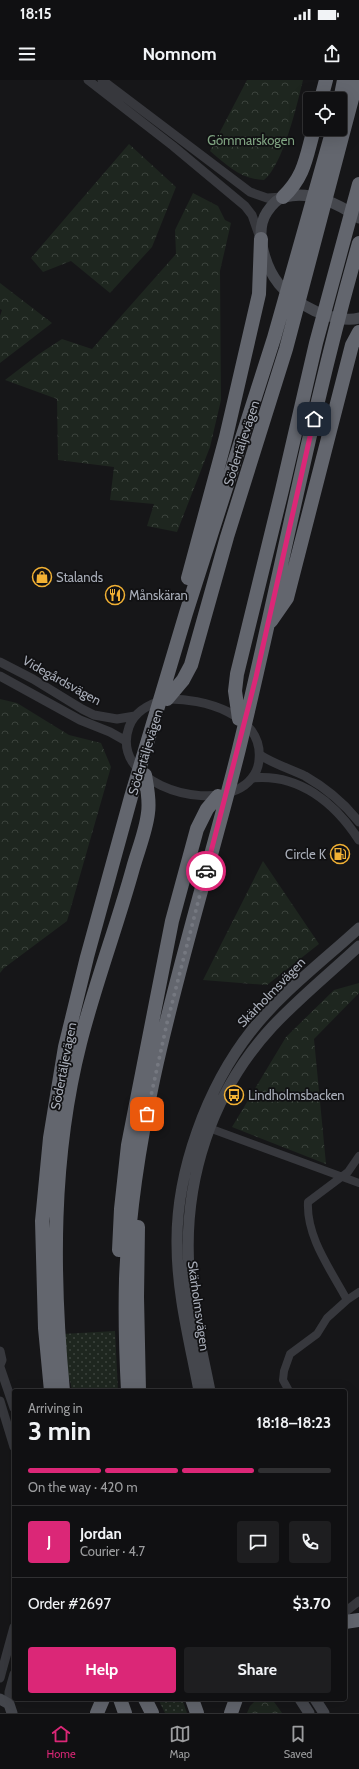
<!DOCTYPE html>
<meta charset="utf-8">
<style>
body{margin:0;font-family:Cabin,sans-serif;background:#1e1e20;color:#f1f3f6;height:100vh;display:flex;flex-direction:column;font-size:15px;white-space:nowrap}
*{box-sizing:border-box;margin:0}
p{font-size:13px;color:#9c9d9f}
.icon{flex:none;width:22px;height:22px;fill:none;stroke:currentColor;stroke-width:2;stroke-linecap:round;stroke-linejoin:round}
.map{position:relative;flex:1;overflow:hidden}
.drawer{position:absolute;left:12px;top:1309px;width:335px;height:312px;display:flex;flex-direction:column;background:#101012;border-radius:4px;box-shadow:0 4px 16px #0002,0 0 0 1px #303032}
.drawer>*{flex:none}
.fabs{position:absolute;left:303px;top:12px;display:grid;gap:8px}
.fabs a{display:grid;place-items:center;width:44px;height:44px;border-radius:4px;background:#101012;box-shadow:0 4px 16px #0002,0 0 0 1px #303032;font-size:20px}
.pin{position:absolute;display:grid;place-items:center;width:34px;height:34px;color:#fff;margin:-17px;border-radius:8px;box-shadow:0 2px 6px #0006}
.courier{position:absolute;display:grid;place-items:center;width:40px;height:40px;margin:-20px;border:3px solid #db2777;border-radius:50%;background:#fff;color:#222;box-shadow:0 1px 5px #0007}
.head em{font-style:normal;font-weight:700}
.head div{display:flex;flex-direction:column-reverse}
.head{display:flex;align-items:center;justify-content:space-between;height:68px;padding:0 16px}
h1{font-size:26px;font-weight:700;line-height:30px}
.bar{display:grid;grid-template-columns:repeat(4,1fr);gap:6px 4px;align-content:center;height:48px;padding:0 16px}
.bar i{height:5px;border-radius:3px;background:#303032}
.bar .current{background:#db2777}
.bar p{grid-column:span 4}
.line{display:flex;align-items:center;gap:10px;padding:0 16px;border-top:1px solid #303032}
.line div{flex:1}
.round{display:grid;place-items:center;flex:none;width:42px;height:42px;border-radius:4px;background:#1e1e20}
.action{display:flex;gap:8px;margin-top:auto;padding:8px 16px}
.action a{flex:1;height:46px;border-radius:4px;background:#db2777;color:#fff;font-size:16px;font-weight:700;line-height:46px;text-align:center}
.action a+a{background:#1e1e20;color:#f1f3f6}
.status{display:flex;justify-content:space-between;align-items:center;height:28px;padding:0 20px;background:#101012;direction:ltr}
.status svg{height:11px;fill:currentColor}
header{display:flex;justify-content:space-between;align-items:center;height:52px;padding:0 16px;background:#101012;font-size:18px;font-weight:700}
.tabs{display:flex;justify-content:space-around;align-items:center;height:56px;border-top:1px solid #303032;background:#101012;font-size:11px;color:#9c9d9f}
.tabs a{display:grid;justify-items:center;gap:2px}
.tabs .current{color:#db2777}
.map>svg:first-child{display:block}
</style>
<div class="status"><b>18:15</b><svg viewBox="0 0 49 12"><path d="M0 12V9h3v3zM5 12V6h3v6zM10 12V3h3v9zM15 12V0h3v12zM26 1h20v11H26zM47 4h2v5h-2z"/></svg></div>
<header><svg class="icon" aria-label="menu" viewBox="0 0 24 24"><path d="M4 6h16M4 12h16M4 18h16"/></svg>Nomnom<svg class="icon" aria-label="share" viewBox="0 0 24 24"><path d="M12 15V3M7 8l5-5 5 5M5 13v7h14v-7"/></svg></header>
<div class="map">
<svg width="359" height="1633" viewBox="0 0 359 1633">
<defs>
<pattern id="grass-dots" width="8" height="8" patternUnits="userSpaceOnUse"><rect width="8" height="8" fill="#1e261f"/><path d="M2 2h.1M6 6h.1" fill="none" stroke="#3c433d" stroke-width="1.8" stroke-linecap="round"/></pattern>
<pattern id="forest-crowns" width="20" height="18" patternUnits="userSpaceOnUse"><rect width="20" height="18" fill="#1e261f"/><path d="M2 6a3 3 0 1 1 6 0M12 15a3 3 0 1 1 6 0" fill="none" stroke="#3c433d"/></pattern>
</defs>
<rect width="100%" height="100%" fill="#161618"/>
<path fill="url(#grass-dots)" d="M115,1251L118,1311H72L70,1300H66L62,1254Z
M158,1619H182L187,1633H165Z"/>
<path fill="url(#forest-crowns)" d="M247,0H303C297,25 283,85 264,100C240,99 228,86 210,71Z
M129,64L176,107L152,167L110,213L71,181L43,192L31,178Z
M193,113L218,126L225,140L231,143L220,191L221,320L210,367L177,452L147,446L154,424L110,420L114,387L58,380L57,319L5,300L39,274L62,259L92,269L176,174L175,150Z
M0,203L52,243L0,283V236L2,230L0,229Z
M0,619L17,623L69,655L101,663L111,687L67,841L4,888L0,893Z
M263,781L319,864L267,905L203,900Z
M359,903V913L314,959L326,1084L232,1047L286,957L334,910Z
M257,1619H272L282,1633H247L250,1626Z"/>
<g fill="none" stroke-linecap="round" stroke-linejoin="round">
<path stroke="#37383d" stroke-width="8" d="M209,1048L359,1103
M347,1220C331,1190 306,1157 308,1122L348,1092L359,1076
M289,1311L283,1300L284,1291L290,1274L317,1254L327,1238L347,1220L359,1212"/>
<path stroke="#37383d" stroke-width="9" d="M88,0L173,66L245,126L252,135L260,158
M102,0L250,112L267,118L283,117
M0,582L33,599L82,629L94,635L117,639L135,636
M0,596L80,640L110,652L126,661
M167,619C202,618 264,634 259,680C258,694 248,705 236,710C198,729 110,700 129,647C135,630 151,623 167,619Z
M260,675C274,684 290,689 305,696C326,708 344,723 359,742
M252,698C299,693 335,723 359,760
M0,1271L2,1280L0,1285
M0,1287L14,1328
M0,1321L14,1367
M345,1532L359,1521
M0,1598L14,1547
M9,1624V1612L14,1594"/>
<path stroke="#45474d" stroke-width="11" d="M359,138C339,124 310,110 285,117C277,118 271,126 267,132C261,141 260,154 262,165C268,197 284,216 315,231C326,236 346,242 359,238
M199,1311C190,1263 177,1214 177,1164C176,1091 207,1007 252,950C282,912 323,881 359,848
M210,1311C202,1271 192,1230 189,1189C183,1100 212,1012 272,947C299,918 330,893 359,866
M0,1619L9,1624L12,1633
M300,1619L309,1633
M315,1619L324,1633"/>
<path stroke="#63666e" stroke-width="14" d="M321,19L326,0
M340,20L344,0
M283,117C305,96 306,77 314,49
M188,498L226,357L259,214L261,159
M271,541L287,518L352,265L359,252
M167,619L183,600L191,585L227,457L286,269L357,0
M239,639L235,611L237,594L282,410L316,263L359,104
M138,1147L137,1217L139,1311
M119,1170L121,1129L128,1065L172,841L197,749L207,729L218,716
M51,1311L45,1248L42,1141L50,1058L65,967L87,877L131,717L186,533L274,258L333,49
M63,1311C52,1195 51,1077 80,963C95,904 117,846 133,788C138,770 146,751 148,733C150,720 147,707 145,695
M128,1311C126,1274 125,1236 126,1199C133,1019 196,842 239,669C280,501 311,330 359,163
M345,1542L359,1540
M120,1619L125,1633
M145,1619L152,1633
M192,1619L197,1633
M97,1633L103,1619
M231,1633L236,1619"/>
</g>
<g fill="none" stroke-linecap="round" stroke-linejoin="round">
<path stroke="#757880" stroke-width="4" stroke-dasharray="0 7.2" d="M147,1034L167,943L206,791"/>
<path stroke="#db2777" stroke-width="5" d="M206,791L256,597L314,339"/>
</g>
<defs>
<symbol id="shop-ring" viewBox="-11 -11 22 22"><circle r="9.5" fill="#111113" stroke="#f2b134" stroke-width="1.5"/><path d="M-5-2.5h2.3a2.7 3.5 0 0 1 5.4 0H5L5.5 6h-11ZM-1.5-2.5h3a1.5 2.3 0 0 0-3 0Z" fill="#f2b134"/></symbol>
<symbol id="restaurant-ring" viewBox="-11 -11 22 22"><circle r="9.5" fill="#111113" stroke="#f2b134" stroke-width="1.5"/><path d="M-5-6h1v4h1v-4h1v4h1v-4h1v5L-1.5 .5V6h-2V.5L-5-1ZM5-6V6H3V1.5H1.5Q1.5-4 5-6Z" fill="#f2b134"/></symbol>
<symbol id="fuel-ring" viewBox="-11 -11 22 22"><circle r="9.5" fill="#111113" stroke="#f2b134" stroke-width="1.5"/><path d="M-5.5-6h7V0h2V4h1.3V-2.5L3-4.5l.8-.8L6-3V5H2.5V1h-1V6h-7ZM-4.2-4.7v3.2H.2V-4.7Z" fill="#f2b134"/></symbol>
<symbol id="bus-ring" viewBox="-11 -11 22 22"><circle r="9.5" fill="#111113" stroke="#f2b134" stroke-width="1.5"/><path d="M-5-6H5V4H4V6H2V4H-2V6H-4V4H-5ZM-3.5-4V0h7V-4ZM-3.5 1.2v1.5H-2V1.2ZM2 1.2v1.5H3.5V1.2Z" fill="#f2b134"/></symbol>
</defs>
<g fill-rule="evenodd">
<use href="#shop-ring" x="31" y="486" width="22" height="22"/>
<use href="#restaurant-ring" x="104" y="504" width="22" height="22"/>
<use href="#fuel-ring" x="329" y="763" width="22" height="22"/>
<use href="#bus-ring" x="223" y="1004" width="22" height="22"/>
</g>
<g text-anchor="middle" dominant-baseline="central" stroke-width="3.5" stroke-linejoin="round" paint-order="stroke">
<g font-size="13" fill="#7fa381" stroke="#111113">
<text x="251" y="60">Gömmarskogen</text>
</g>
<g font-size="13" fill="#a8adb8" stroke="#111113">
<text transform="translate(241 363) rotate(-72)">Södertäljevägen</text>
<text transform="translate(62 600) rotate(29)">Videgårdsvägen</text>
<text transform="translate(145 672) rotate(-73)">Södertäljevägen</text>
<text transform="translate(271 912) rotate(-46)">Skärholmsvägen</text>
<text transform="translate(63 986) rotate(-79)">Södertäljevägen</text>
<text transform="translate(199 1226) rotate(82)">Skärholmsvägen</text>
</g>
<g font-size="13" fill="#a8adb8" stroke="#111113" text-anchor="start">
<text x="56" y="497">Stalands</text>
<text x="129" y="515">Månskäran</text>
<text x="326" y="774" text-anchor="end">Circle K</text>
<text x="248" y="1015">Lindholmsbacken</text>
</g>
</g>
</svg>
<div class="fabs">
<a><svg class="icon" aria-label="locate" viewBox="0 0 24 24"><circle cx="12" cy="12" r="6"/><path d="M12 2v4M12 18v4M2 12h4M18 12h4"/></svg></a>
</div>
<div class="pin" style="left:147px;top:1034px;background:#ea580c"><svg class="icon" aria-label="bag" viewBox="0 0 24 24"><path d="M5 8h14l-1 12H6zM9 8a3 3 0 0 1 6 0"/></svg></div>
<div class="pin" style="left:314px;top:339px;background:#1f2937"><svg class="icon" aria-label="home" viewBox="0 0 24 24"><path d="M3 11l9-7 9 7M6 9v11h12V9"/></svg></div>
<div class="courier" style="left:206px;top:791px"><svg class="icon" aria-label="car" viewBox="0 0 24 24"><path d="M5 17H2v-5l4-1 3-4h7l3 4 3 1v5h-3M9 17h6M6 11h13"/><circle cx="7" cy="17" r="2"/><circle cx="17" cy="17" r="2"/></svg></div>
<section class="drawer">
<div class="head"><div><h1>3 min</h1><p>Arriving in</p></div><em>18:18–18:23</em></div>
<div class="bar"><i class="current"></i><i class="current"></i><i class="current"></i><i></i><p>On the way · 420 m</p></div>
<div class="line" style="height:72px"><b class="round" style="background:#db2777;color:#fff">J</b><div><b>Jordan</b><p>Courier · 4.7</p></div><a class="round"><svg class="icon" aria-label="chat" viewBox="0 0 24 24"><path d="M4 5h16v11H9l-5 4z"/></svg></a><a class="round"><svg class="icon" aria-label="phone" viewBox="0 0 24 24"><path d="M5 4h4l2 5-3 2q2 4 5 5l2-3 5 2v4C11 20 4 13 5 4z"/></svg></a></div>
<div class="line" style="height:52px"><div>Order #2697</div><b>$3.70</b></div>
<div class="action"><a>Help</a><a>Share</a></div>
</section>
</div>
<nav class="tabs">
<a class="current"><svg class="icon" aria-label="home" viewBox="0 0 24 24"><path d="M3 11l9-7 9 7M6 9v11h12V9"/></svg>Home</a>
<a><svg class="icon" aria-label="map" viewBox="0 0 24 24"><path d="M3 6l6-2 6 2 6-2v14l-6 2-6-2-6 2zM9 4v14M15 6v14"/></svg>Map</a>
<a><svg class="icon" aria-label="saved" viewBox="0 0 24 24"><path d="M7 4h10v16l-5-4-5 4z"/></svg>Saved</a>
</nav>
